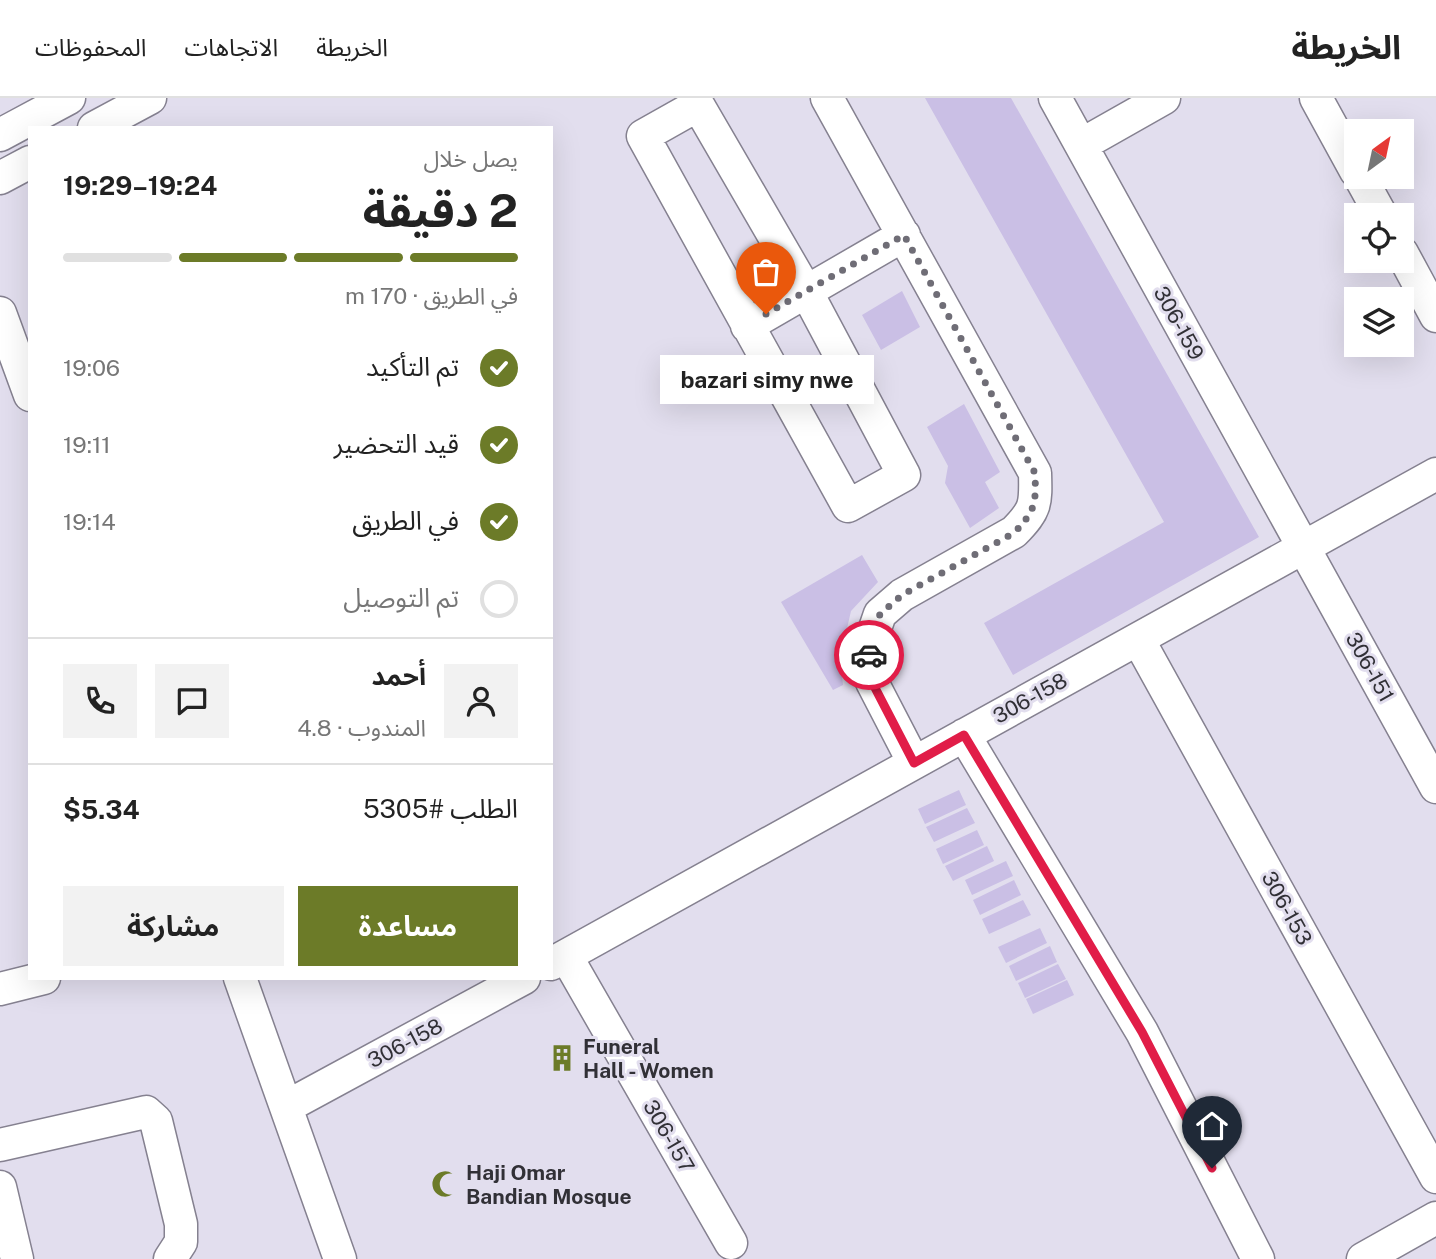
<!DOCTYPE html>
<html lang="ar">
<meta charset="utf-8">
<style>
body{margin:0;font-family:"Public Sans","Noto Sans Arabic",sans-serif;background:#f2f2f2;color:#222;direction:rtl;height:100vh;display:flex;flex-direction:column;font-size:26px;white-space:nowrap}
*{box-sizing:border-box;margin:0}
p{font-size:23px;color:#767676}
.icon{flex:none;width:38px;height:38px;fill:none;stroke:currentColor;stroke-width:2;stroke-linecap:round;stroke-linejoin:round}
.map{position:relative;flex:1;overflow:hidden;direction:ltr}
.panel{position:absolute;left:28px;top:28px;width:525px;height:854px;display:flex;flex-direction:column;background:#fff;border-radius:0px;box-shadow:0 7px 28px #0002;direction:rtl}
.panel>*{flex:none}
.needle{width:46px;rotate:33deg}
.controls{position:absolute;left:1344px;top:21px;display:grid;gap:14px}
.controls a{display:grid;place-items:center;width:70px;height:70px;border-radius:0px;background:#fff;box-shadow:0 7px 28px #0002;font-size:35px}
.pin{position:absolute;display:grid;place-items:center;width:60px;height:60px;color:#fff;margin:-72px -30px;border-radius:50% 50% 50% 0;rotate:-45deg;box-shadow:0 0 7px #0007}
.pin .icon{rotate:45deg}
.courier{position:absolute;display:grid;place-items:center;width:70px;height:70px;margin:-35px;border:5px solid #e11d48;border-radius:50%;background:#fff;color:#222;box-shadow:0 2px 9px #0007}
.bubble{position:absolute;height:49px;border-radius:0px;background:#fff;box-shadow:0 7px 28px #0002;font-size:23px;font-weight:700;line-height:49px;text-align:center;direction:rtl}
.head em{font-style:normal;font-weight:700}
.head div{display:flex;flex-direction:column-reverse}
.head{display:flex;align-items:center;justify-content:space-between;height:119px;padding:0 35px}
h1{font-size:46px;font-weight:700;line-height:52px}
.bar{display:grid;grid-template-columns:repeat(4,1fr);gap:10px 7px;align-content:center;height:84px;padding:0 35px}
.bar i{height:9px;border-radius:5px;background:#e0e0e0}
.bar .current{background:#6c7b28}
.bar p{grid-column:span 4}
.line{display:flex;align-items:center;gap:18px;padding:0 35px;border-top:2px solid #e0e0e0}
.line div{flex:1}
.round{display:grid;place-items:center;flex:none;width:74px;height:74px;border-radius:0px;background:#f2f2f2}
ol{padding:0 35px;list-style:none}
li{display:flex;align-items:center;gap:21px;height:77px}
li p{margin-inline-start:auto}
li .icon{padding:7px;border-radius:50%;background:#6c7b28;color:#fff;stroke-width:4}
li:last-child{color:#767676}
li i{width:38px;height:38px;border:4px solid #e0e0e0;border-radius:50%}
.button{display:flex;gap:14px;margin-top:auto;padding:14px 35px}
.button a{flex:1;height:80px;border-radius:0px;background:#6c7b28;color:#fff;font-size:28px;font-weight:700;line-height:80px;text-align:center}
.button a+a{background:#f2f2f2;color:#222}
header{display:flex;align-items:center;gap:42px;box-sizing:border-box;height:98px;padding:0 35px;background:#fff;border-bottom:2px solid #e0e0e0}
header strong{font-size:33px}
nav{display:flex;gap:38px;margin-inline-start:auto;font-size:24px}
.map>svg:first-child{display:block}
</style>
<header>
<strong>الخريطة</strong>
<nav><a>الخريطة</a><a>الاتجاهات</a><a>المحفوظات</a></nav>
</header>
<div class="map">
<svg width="1436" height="1161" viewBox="0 0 1436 1161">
<rect width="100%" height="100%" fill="#e2deee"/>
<path fill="#cabfe5" d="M925,0H1011L1259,439L1013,577L984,525L1164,424Z
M902,193L920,229L881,252L862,217Z
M964,306L1000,374L985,384L999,410L970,430L945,385L948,368L927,329Z
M862,457L878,484L851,513L840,561L843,587L833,592L781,504Z
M959,692L966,707L925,726L918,711Z
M967,710L975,725L934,744L926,729Z
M977,732L984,747L943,766L936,751Z
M987,748L994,763L953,783L945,768Z
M1006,763L1013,778L972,797L965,782Z
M1014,782L1021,797L980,817L973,802Z
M1023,802L1031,817L989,836L982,821Z
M1040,830L1047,845L1006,865L998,849Z
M1050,848L1057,864L1016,883L1009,868Z
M1058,866L1066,881L1025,900L1018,885Z
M1067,882L1074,897L1033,916L1026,901Z"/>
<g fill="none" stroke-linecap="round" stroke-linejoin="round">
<defs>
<path id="minor" d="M827,0L1035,375C1036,406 1036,412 1014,434L902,497L880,516L868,551L872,584L914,665
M1055,0L1436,689
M1316,0L1356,73
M698,7L806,193L904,377L848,408L643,38Z
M94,30L150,0
M0,37L69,0
M1081,47L1164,0
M1360,79L1381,117
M0,80L30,64
M1402,155L1436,218
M0,215L30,297
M747,228L904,137
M1138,541L1436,1079
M964,637L1142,934L1258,1161
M566,858L731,1145
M551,866L1436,376
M240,880L340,1161
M0,891L44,880
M286,1009L524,880
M0,1047L146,1014L156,1023L181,1126V1144L170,1161
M0,1089L17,1161
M1363,1161L1436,1120"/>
</defs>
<use href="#minor" stroke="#858190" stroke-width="35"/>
<use href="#minor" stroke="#fff" stroke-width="32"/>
</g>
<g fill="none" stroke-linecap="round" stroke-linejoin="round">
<path stroke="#6f6d76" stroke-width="7" stroke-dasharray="0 12.6" d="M766,216L904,137L1035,375C1036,405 1036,412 1014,435L902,497L880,516L868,551L869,557"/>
<path stroke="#e11d48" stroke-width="9" d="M869,557L872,584L914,665L964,637L1142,934L1212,1070"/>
</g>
<defs>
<symbol id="building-bare" viewBox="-9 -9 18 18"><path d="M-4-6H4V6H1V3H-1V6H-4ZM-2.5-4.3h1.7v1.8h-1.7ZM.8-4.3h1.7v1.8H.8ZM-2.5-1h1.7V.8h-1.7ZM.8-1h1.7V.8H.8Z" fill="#6c7b28" stroke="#e2deee" stroke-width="2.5" paint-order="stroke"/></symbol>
<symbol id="mosque-bare" viewBox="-9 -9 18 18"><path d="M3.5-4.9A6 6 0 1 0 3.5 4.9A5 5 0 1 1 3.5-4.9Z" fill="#6c7b28" stroke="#e2deee" stroke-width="2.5" paint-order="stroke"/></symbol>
</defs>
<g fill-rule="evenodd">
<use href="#building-bare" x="543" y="941" width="38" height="38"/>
<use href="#mosque-bare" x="426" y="1067" width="38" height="38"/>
</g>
<g text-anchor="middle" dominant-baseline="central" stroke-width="6" stroke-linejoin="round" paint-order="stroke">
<g font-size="21" fill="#313036" stroke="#e2deee">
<text transform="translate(1179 225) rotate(61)">306-159</text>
<text transform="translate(1370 569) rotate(61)">306-151</text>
<text transform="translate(1030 600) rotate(-29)">306-158</text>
<text transform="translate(1287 810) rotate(61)">306-153</text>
<text transform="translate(405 945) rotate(-28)">306-158</text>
<text transform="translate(669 1038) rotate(60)">306-157</text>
</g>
<g font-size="21" font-weight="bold" fill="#313036" stroke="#e2deee" text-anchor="start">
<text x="583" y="948">Funeral<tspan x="583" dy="24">Hall - Women</tspan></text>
<text x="466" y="1074">Haji Omar<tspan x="466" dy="24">Bandian Mosque</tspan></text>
</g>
</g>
</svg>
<div class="controls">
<a><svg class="needle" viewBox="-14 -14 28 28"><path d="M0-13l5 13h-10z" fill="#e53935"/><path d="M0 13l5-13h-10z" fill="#767676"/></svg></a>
<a><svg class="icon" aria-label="locate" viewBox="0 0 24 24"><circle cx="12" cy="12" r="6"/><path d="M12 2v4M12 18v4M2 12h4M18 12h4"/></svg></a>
<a><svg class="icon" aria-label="layers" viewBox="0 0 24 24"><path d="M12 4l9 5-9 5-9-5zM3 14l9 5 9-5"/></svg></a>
</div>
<div class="pin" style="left:766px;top:216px;background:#ea580c"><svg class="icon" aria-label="bag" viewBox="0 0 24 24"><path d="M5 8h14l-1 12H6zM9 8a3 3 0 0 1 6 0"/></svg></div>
<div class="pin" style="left:1212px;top:1070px;background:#1f2937"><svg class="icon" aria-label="home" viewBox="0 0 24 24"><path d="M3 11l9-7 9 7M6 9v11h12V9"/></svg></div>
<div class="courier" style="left:869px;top:557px"><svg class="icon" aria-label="car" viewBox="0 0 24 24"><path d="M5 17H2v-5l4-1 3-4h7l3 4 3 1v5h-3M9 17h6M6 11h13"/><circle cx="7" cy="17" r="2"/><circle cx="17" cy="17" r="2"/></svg></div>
<div class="bubble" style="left:660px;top:257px;width:214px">bazari simy nwe</div>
<section class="panel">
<div class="head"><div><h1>2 دقيقة</h1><p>يصل خلال</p></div><em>19:24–19:29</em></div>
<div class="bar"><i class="current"></i><i class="current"></i><i class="current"></i><i></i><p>في الطريق · 170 m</p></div>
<ol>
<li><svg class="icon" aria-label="check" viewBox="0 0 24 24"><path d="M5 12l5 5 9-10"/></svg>تم التأكيد<p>19:06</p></li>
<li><svg class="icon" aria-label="check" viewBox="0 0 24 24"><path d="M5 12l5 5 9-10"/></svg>قيد التحضير<p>19:11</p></li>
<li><svg class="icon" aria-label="check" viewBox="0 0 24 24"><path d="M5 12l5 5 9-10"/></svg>في الطريق<p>19:14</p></li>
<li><i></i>تم التوصيل</li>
</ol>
<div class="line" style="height:126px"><a class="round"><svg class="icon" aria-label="person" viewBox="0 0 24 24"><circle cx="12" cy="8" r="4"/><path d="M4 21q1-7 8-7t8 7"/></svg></a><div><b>أحمد</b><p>المندوب · 4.8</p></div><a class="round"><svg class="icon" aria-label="chat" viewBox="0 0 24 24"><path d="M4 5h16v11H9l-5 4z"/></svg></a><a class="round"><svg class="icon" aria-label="phone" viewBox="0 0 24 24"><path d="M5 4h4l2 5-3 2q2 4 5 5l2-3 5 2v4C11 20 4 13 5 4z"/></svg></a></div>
<div class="line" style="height:91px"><div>الطلب #5305</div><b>$5.34</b></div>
<div class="button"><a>مساعدة</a><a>مشاركة</a></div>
</section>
</div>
